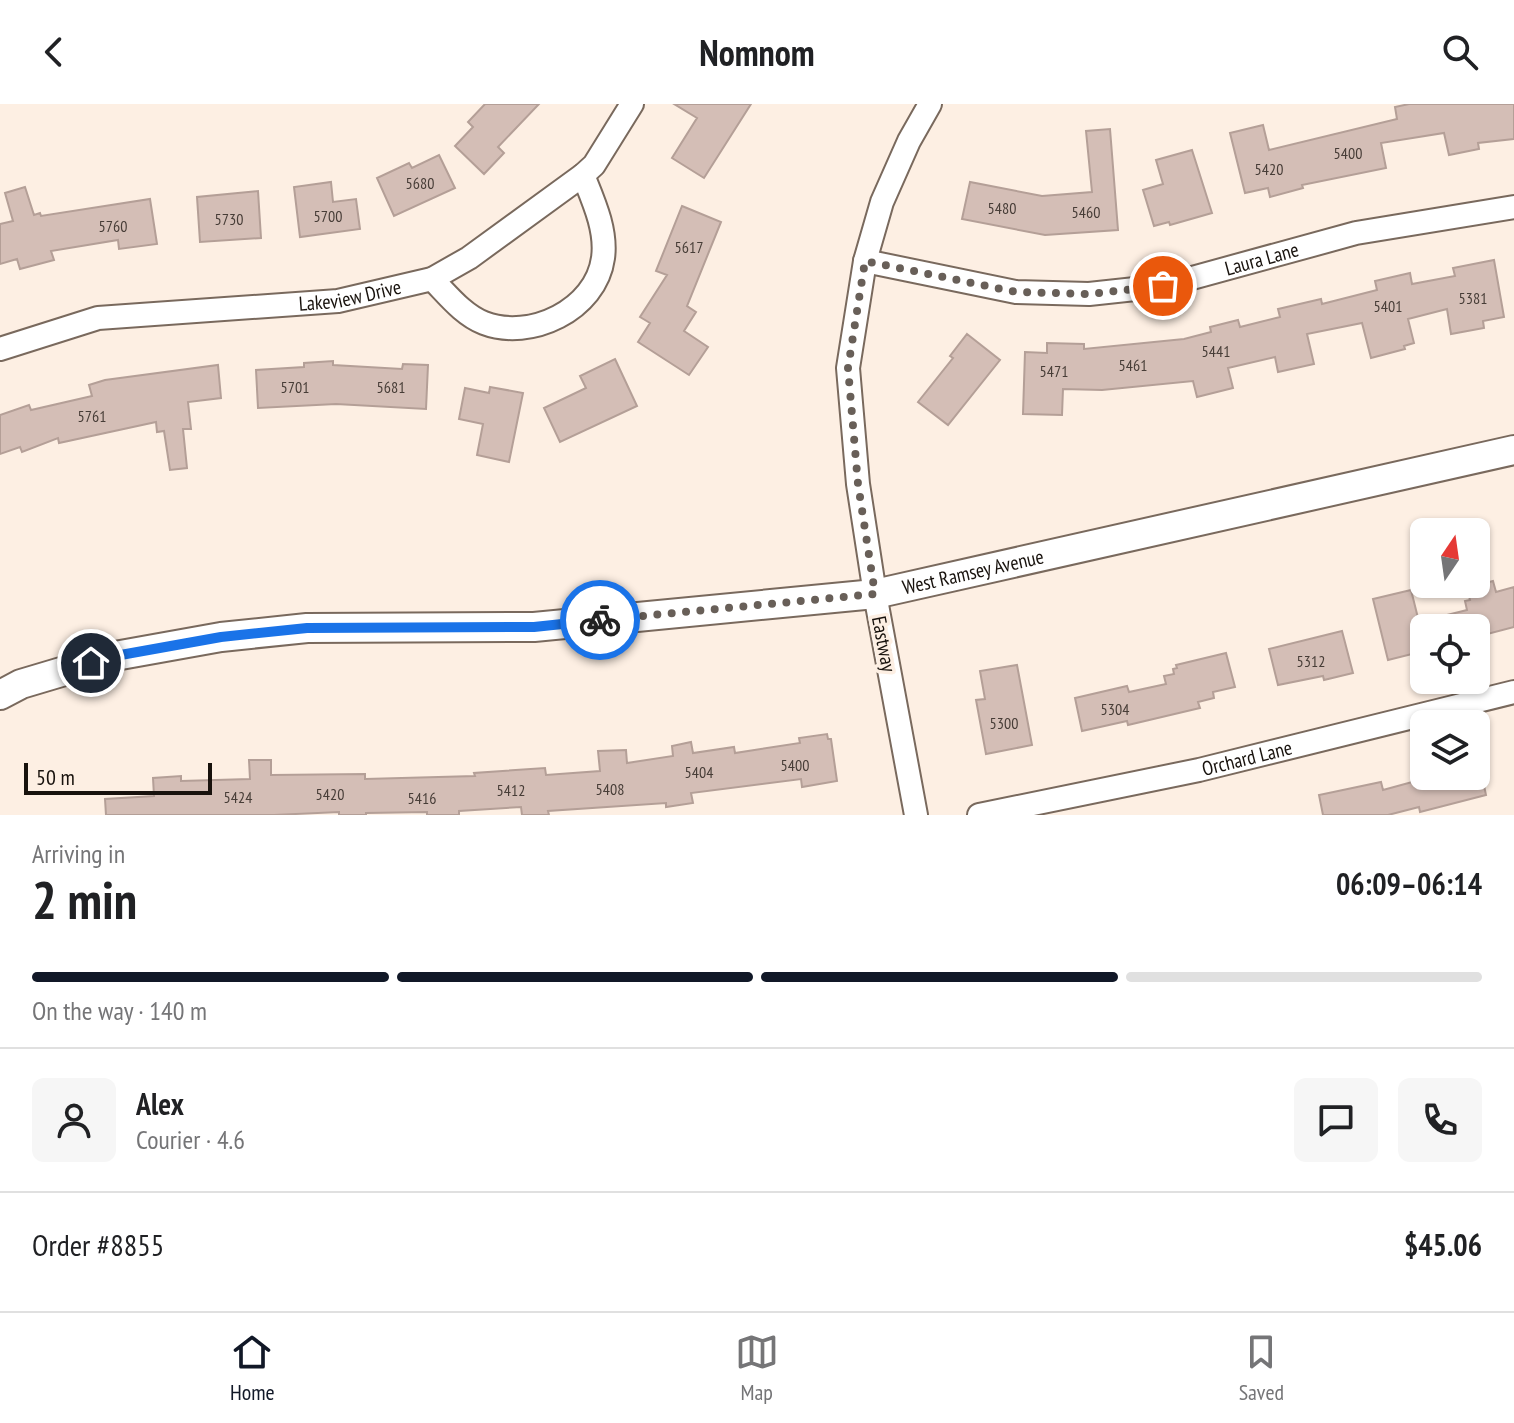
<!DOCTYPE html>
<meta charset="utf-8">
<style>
body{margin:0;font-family:"PT Sans Narrow",sans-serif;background:#f6f6f6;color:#202124;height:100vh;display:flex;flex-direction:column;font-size:30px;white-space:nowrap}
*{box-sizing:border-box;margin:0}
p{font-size:26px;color:#757577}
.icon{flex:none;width:44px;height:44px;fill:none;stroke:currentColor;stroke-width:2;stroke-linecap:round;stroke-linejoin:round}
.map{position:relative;height:711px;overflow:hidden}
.side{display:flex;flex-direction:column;background:#fff;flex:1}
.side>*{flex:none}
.needle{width:52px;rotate:13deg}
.buttons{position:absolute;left:1410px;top:414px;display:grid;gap:16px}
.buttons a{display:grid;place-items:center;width:80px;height:80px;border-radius:12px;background:#fff;box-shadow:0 2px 6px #0004;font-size:40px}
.scale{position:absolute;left:24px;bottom:20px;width:188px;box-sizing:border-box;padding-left:8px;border:4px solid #18120d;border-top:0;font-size:22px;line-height:28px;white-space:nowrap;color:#18120d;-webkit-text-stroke:6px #fdefe3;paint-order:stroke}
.pin{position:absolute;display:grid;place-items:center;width:68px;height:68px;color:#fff;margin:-34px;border:4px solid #fff;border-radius:50%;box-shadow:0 2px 8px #0007}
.courier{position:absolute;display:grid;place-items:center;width:80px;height:80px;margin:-40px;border:6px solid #1a73e8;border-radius:50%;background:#fff;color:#222;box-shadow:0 2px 10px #0007}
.headline em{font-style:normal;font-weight:800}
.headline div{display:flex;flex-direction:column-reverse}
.headline{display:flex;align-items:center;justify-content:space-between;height:136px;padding:0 32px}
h1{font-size:52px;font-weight:800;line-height:60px}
.bar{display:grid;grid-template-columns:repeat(4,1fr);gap:12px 8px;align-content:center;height:96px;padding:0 32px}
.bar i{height:10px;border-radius:6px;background:#e0e0e0}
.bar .selected{background:#111827}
.bar p{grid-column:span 4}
.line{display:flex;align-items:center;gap:20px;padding:0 32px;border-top:2px solid #e0e0e0}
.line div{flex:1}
.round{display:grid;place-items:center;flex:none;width:84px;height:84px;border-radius:12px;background:#f6f6f6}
header{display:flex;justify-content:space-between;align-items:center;height:104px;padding:0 32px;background:#fff;font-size:36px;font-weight:800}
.tabs{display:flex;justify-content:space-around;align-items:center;height:112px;border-top:2px solid #e0e0e0;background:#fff;font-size:22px;color:#757577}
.tabs a{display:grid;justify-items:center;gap:4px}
.tabs .selected{color:#111827}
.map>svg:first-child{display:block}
</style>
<header><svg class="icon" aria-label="back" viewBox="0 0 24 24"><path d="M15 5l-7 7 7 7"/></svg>Nomnom<svg class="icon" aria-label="search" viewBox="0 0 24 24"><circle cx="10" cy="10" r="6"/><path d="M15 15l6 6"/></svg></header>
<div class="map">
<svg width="1514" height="711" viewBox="0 0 1514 711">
<rect width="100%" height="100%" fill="#fdefe3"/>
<path fill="#d4beb6" stroke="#b49f97" stroke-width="2" d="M485,0H539L498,43L504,49L484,70L455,42L473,23L468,18Z
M674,0H751L704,74L672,54L697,14Z
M1409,0H1514V35L1478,39L1479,45L1449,51L1444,29L1381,39L1386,64L1302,81L1303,84L1270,93L1268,84L1245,89L1230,29L1263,21L1269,46L1397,15L1395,3Z
M1110,25L1118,126L1045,131L962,115L970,78L1042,92L1092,88L1086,27Z
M1192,46L1212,109L1170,121L1169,118L1154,122L1143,86L1163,80L1156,56Z
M439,51L455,84L394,112L377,74L409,59L412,64Z
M331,78L333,98L356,95L360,125L300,133L294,83Z
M25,83L34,111L40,109L41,112L150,95L157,140L119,145L118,136L51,147L54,156L20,165L17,155L0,160V120L13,117L5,89Z
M258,87L261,134L200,138L197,93Z
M682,102L721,118L687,202L696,208L684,227L708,243L689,271L638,238L650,219L640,213L667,171L656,167Z
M1494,156L1504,213L1483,217L1484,224L1451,230L1447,205L1408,215L1414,239L1404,242L1405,245L1371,254L1362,219L1307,230L1314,260L1278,268L1275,253L1228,264L1233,284L1197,293L1193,277L1102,286L1063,285L1062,311L1023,310L1025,248L1047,249V239L1084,240V245L1184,235L1211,228L1210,223L1238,216L1240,223L1280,213L1278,205L1321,195L1322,200L1377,186L1375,177L1410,169L1412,180L1455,172L1453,164Z
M967,230L1000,256L948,321L918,298L953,254L950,252Z
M615,255L637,302L560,338L544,304L586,284L580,272Z
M333,257V261L402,265L403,260L428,261L426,305L336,300L258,304L256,266L304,263V259Z
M218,261L221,294L188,298L191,325H183L187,364L170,366L164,327L157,328L156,318L59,339L58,334L22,348L20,343L0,350V311L29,301L31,306L92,292L89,281L105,276Z
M490,283L523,289L509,358L477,351L483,320L459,315L465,284L489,289Z
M1493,477L1496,488L1514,483V523L1476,533V524H1425L1424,517V547L1388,556L1373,495L1411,486L1419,518L1467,506L1465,497L1470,496L1467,484Z
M1342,527L1353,569L1324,576L1323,572L1278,581L1269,545Z
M1226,549L1235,583L1213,588L1214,594L1198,598L1200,604L1128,621L1127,617L1082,627L1075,594L1127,582L1129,588L1166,580L1164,572L1174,570L1173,565L1177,564L1176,561Z
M1017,561L1032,641L986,650L976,596L985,595L980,567Z
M827,630L828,635H831L837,677L802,683L801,675L691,689L693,699L666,703V699L548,707L549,711H522L521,703L459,707V711H427V708L366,709V711H339V708L274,711H106L105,695L154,692L153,674L181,672V677L250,675L249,656H271V671L365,670V675L475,672L474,669L545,664L546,671L600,667L598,647L626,646L627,659L673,652L672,642L691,638L693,649L734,643L735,649L800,639L799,634Z
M1434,672H1482L1486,691L1420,708L1419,703L1388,711H1323L1319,691L1381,678L1383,686Z"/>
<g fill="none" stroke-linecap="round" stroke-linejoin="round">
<defs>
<g id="minor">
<path id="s1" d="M865,157L1016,188L1089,190L1163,182L1356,129L1514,103"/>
<path d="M432,175C447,190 463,211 484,219C530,237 596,206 603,154C607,126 593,96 583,71"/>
<path id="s2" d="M0,245L98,214L338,197L432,175L469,154L583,71L594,61L632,0"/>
<path d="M916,711L875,490L858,380L848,264L865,157L882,98L909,37L930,0"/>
<path id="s3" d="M979,711L1199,666L1514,588"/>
</g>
<g id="tertiary">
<path id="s4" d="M0,591L21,580L115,552L221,533L307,524L534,523L875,490L1514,346"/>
</g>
</defs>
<use href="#minor" stroke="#79695d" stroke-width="26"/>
<use href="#tertiary" stroke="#79695d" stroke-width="32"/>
<use href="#minor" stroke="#fff" stroke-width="22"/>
<use href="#tertiary" stroke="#fff" stroke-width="28"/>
</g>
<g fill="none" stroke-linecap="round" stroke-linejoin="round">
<path stroke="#685f58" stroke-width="8" stroke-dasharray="0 14.4" d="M600,516L875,490L858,380L848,264L865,157L1016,188L1089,190L1163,182"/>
<path stroke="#1a73e8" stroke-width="10" d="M91,559L115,552L221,533L307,524L534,523L600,516"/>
</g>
<g text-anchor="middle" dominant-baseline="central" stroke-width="7" stroke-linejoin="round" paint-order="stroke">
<g font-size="16" fill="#473d37">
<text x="1348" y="49">5400</text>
<text x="1269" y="65">5420</text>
<text x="420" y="79">5680</text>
<text x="1002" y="104">5480</text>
<text x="1086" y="108">5460</text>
<text x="328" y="112">5700</text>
<text x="229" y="115">5730</text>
<text x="113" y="122">5760</text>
<text x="689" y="143">5617</text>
<text x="1473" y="194">5381</text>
<text x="1388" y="202">5401</text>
<text x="1216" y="247">5441</text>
<text x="1133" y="261">5461</text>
<text x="1054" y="267">5471</text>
<text x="295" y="283">5701</text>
<text x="391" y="283">5681</text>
<text x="92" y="312">5761</text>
<text x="1311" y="557">5312</text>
<text x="1115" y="605">5304</text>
<text x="1004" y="619">5300</text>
<text x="795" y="661">5400</text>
<text x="699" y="668">5404</text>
<text x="610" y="685">5408</text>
<text x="511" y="686">5412</text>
<text x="330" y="690">5420</text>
<text x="238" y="693">5424</text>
<text x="422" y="694">5416</text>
</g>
<g font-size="20" fill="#18120d" stroke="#fdefe3">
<text stroke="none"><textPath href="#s1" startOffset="404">Laura Lane</textPath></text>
<text stroke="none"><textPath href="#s2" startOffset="356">Lakeview Drive</textPath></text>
<text stroke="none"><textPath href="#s4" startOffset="986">West Ramsey Avenue</textPath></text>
<text transform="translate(884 540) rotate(79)">Eastway</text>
<text stroke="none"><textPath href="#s3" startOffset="274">Orchard Lane</textPath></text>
</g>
</g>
</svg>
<div class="buttons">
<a><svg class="needle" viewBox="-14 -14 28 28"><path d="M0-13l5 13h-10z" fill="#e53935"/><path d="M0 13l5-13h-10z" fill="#757577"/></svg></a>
<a><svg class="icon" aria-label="locate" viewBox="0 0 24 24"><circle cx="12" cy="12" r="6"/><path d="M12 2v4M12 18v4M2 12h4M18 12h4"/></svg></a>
<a><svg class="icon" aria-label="layers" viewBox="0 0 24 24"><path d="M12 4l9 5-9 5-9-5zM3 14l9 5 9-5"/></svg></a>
</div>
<div class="scale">50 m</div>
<div class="pin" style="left:1163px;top:182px;background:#ea580c"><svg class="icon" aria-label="bag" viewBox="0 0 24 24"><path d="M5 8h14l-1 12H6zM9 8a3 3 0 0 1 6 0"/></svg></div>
<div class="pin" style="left:91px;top:559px;background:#1f2937"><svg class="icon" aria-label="home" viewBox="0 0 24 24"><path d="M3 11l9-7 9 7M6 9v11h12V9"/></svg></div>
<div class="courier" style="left:600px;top:516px"><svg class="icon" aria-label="bike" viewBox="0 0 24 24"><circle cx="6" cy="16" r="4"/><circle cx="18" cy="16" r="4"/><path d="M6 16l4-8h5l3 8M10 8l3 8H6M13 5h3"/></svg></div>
</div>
<section class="side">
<div class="headline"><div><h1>2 min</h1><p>Arriving in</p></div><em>06:09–06:14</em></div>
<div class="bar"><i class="selected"></i><i class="selected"></i><i class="selected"></i><i></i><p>On the way · 140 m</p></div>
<div class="line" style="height:144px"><a class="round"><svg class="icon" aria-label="person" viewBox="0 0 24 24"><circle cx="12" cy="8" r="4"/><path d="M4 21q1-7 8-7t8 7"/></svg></a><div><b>Alex</b><p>Courier · 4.6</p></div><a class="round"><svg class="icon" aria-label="chat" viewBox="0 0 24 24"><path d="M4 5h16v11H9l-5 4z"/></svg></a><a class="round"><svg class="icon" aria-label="phone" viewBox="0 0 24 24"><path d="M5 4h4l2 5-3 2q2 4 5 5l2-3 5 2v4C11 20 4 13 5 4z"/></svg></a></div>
<div class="line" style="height:104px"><div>Order #8855</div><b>$45.06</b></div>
</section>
<nav class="tabs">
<a class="selected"><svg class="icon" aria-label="home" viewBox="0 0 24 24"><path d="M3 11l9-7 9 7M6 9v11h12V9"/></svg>Home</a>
<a><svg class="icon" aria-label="map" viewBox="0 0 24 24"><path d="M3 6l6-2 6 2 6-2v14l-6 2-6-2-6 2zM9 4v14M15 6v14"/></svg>Map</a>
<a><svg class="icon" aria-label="saved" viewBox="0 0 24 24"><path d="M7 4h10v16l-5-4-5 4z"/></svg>Saved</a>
</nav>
